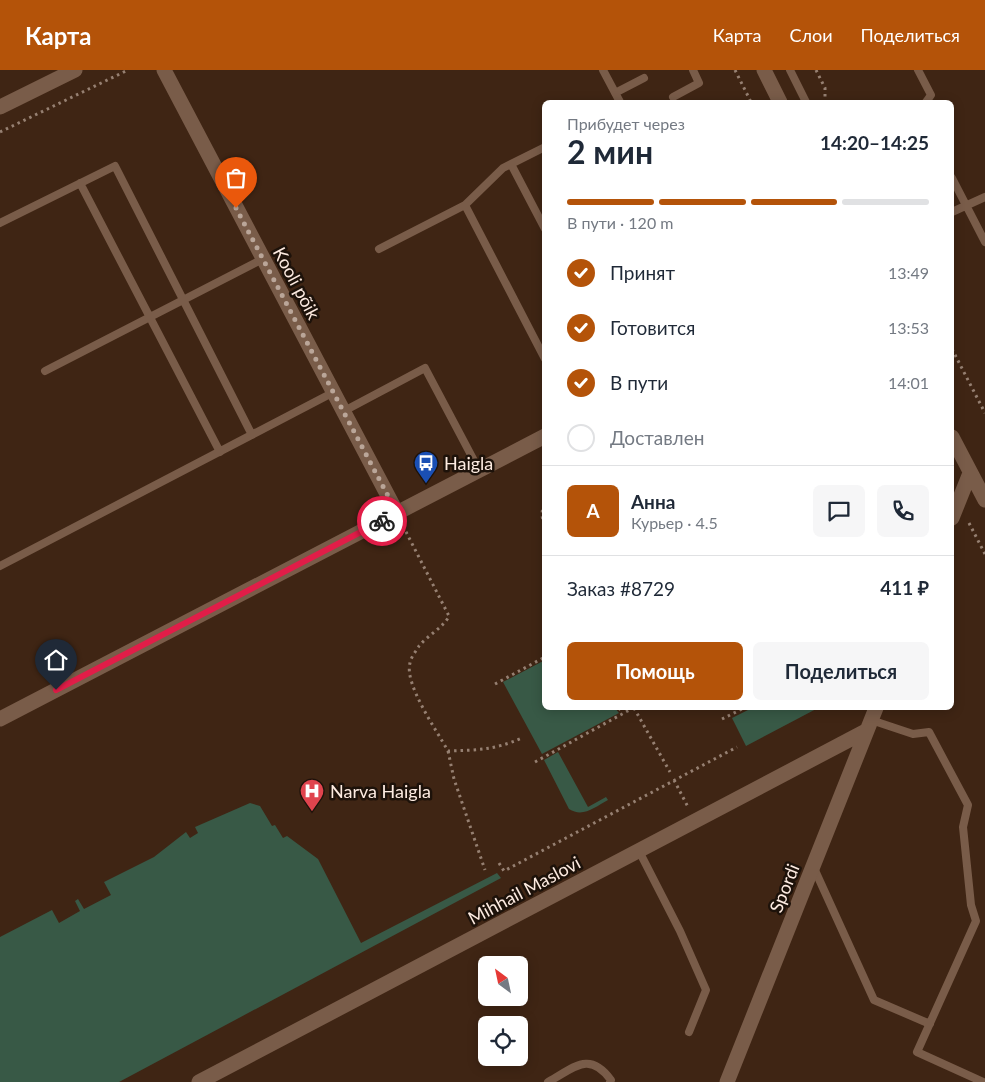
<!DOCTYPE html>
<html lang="ru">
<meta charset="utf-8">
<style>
body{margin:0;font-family:Lato,sans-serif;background:#f6f6f7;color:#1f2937;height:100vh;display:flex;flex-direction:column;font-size:19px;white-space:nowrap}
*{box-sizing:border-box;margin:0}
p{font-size:16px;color:#747a83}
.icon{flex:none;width:28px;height:28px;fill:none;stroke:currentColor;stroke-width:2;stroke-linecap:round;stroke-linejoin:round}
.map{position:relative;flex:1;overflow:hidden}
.details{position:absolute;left:542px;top:30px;width:412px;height:610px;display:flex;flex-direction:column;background:#fff;border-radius:8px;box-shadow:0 2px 12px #0003}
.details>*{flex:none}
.needle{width:32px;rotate:327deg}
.fabs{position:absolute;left:478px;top:886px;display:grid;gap:10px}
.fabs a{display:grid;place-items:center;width:50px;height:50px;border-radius:8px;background:#fff;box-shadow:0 2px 12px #0003;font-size:25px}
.pin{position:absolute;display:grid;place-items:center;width:42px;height:42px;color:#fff;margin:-51px -21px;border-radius:50% 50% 50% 0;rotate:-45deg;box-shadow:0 0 5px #0007}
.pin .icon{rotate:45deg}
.courier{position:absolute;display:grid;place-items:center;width:50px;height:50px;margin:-25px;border:4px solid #e11d48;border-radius:50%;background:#fff;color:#222;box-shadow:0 1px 6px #0007}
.head em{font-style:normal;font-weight:700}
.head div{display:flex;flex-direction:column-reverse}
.head{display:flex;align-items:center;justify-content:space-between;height:85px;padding:0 25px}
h1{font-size:32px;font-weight:700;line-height:38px}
.bar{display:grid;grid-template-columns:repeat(4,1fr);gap:8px 5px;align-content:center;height:60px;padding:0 25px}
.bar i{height:6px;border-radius:4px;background:#e0e1e3}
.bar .active{background:#b45309}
.bar p{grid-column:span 4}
.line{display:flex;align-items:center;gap:12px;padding:0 25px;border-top:1px solid #e0e1e3}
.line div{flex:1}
.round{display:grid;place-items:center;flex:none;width:52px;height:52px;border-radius:8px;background:#f6f6f7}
ol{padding:0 25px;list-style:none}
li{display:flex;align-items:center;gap:15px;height:55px}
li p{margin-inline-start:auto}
li .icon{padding:5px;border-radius:50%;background:#b45309;color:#fff;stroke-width:4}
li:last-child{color:#747a83}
li i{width:28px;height:28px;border:2px solid #e0e1e3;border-radius:50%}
.cta{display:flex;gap:10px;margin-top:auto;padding:10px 25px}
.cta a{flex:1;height:58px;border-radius:8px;background:#b45309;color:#fff;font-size:20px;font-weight:700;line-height:58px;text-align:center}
.cta a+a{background:#f6f6f7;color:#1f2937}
header{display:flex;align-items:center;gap:30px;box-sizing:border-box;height:70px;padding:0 25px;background:#b45309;color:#fff}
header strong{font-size:24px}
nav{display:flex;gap:28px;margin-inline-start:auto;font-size:18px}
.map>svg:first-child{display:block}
</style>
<header>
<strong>Карта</strong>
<nav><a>Карта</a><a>Слои</a><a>Поделиться</a></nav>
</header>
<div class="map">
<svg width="985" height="1012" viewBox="0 0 985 1012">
<rect width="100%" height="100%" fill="#3f2514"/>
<path fill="#385946" d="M545,590V638H615L619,643L542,684L503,612Z
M752,638H818L746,676L732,648Z
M558,682L588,737L606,727L608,730C595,737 583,748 569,739L544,690Z
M250,733L260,736L272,756L275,755L283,768L287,766L318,789L361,873L497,803L501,808L119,1012H0V867L52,840L59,853L80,841L75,831L78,829L84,839L111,825L104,812L154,787L186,762L190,768L198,763L195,757Z"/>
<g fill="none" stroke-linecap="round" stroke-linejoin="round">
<path stroke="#968072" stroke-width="3" stroke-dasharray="2.5 4" stroke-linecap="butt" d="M735,0L751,32
M816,0L825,18V32
M0,62L128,0
M952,279L985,343
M545,434C541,441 541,447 545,455
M969,453L985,484
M403,456L449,546C445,556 427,566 419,576C416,581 411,587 410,593C404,614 437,661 448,681C478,680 494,680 522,668
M495,614L545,587
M619,638L623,643
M634,638L670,702
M722,649L744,638
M448,681L454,709L485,800
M535,692L633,638
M674,710L688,737
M499,793L504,801L737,677"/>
<path stroke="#795c49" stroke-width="8" d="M603,0L620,32
M790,0L806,32
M918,0L931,25L926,32
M615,23L644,8
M673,27L699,13L693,0
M511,94L545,159
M952,108L985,172
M80,113L220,382
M465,135L545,289
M952,142L985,127
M0,153L115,96L252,365
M379,179L465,135L503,98L545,77
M45,301L263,189
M344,341L425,298L479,400
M0,496L334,322
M871,650L913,664L929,662L968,735L963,757L971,835L976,851L917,982L983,1012
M639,781L680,861L706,920L689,962
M813,796L874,930L930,954
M548,1012C574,998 589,980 611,1010L610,1012"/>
<path stroke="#795c49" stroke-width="15" d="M164,0L397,443
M764,0L780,32
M952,367L985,430
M952,448L970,403
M0,649L545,366
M199,1012L866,661
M727,1012L876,638"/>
<path stroke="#795c49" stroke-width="15" d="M0,37L75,0"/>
</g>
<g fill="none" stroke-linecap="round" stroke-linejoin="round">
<path stroke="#baa699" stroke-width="5" stroke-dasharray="0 9" d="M236,138L397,443L382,451"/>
<path stroke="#e11d48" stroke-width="6" d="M56,620L382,451"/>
</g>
<defs>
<symbol id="bus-pin" viewBox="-11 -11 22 30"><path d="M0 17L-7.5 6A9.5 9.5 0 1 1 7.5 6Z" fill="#1a4fb4" stroke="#1d120a"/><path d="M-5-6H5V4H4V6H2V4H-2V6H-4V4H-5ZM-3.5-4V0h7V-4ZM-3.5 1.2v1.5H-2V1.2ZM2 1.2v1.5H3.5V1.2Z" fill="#fff"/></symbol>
<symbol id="hospital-pin" viewBox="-11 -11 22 30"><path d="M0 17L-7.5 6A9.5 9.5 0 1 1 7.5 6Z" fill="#e0444e" stroke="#1d120a"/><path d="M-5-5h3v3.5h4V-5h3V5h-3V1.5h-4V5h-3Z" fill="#fff"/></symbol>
</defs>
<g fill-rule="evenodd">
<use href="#bus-pin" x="412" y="379" width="28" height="38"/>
<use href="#hospital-pin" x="298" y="707" width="28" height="38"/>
</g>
<g text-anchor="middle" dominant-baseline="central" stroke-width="5" stroke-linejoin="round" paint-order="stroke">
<g font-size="18" fill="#fdebe1" stroke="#1d120a">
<text transform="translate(297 213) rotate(62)">Kooli põik</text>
<text transform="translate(784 818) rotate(-68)">Spordi</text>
<text transform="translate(524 820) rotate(-28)">Mihhail Maslovi</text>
</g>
<g font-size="18" fill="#fdebe1" stroke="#1d120a" text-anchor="start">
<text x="444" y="393">Haigla</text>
<text x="330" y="721">Narva Haigla</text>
</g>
</g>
</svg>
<div class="fabs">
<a><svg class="needle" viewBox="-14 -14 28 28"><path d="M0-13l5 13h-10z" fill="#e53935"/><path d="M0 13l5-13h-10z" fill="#747a83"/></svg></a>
<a><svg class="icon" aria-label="locate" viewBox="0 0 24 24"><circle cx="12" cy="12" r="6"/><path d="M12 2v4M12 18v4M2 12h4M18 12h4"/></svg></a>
</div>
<div class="pin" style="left:236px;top:138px;background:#ea580c"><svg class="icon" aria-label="bag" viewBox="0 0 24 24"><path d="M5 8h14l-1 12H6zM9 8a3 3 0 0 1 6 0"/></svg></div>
<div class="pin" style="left:56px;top:620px;background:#1f2937"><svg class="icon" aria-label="home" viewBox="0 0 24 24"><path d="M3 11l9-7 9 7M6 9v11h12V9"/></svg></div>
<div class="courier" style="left:382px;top:451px"><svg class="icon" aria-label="bike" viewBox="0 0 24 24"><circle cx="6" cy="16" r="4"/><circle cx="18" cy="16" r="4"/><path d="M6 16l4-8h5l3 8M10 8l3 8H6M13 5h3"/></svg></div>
<section class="details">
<div class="head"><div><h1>2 мин</h1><p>Прибудет через</p></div><em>14:20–14:25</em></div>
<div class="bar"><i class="active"></i><i class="active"></i><i class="active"></i><i></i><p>В пути · 120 m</p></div>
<ol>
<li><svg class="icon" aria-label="check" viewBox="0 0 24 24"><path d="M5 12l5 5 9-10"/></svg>Принят<p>13:49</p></li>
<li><svg class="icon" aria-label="check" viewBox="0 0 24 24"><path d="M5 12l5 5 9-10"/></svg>Готовится<p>13:53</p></li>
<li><svg class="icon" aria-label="check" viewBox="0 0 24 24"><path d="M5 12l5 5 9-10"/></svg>В пути<p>14:01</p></li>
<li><i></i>Доставлен</li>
</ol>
<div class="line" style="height:90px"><b class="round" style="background:#b45309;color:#fff">А</b><div><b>Анна</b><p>Курьер · 4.5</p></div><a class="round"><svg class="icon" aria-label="chat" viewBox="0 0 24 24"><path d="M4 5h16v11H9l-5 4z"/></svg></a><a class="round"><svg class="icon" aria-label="phone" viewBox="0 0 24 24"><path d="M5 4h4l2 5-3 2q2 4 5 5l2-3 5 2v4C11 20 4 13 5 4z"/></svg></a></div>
<div class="line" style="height:65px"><div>Заказ #8729</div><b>411 ₽</b></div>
<div class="cta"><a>Помощь</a><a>Поделиться</a></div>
</section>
</div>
